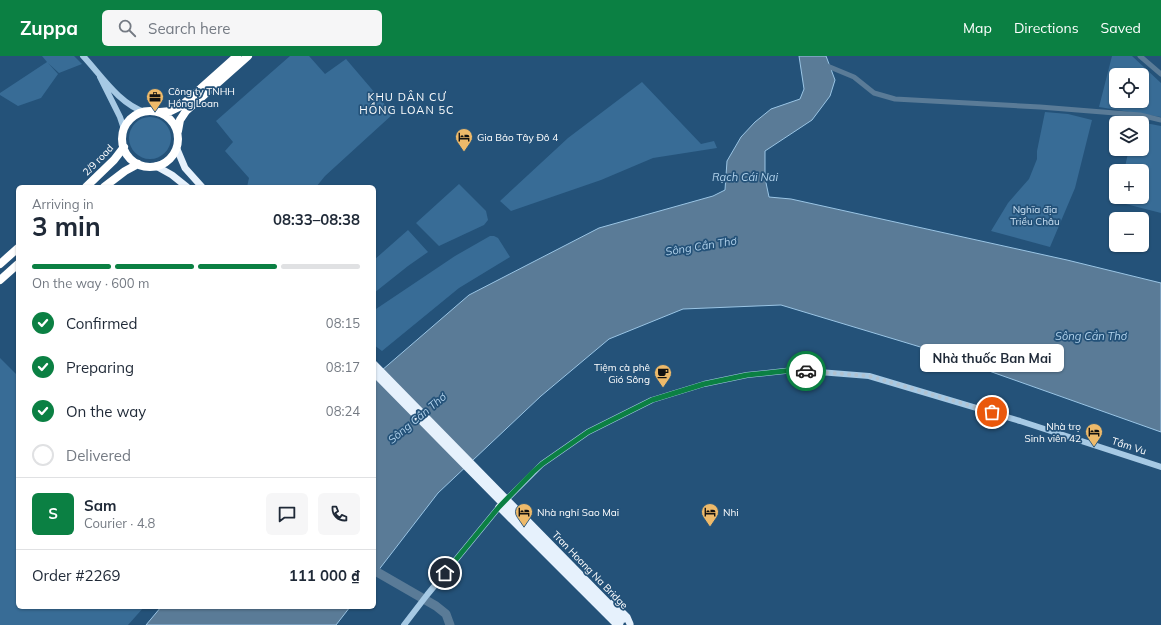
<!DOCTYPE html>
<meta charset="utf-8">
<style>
body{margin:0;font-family:Mulish,sans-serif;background:#f6f6f7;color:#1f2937;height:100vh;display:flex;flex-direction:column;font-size:15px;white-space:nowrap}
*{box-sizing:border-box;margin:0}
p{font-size:13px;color:#747a83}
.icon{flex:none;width:22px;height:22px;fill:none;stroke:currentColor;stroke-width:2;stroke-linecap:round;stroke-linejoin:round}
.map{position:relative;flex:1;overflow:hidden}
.drawer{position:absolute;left:16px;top:129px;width:360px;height:424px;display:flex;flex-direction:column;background:#fff;border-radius:6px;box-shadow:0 1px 3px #0004}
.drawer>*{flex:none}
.buttons{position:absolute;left:1109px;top:12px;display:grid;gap:8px}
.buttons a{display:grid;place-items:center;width:40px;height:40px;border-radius:6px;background:#fff;box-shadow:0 1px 3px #0004;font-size:20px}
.pin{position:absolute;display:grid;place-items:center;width:34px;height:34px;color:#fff;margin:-17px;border:2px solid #fff;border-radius:50%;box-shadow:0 1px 4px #0007}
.courier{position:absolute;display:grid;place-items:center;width:40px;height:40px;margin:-20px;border:3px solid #0b8043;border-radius:50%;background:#fff;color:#222;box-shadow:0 1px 5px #0007}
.bubble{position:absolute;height:28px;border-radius:6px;background:#fff;box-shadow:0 1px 3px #0004;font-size:13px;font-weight:700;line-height:28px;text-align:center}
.overview em{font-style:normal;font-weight:700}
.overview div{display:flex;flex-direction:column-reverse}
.overview{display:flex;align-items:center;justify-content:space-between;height:68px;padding:0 16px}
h1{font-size:26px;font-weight:700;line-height:30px}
.bar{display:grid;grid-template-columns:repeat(4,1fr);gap:6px 4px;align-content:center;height:48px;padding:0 16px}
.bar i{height:5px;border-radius:3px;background:#e0e1e3}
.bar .on{background:#0b8043}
.bar p{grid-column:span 4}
.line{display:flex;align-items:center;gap:10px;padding:0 16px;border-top:1px solid #e0e1e3}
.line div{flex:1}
.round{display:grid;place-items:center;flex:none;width:42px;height:42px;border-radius:6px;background:#f6f6f7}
ol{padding:0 16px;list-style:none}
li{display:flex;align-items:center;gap:12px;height:44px}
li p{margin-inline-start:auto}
li .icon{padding:4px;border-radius:50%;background:#0b8043;color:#fff;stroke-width:4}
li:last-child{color:#747a83}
li i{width:22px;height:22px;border:2px solid #e0e1e3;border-radius:50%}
header{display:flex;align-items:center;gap:24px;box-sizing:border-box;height:56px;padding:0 20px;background:#0b8043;color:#fff}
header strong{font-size:19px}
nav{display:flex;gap:22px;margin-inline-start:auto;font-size:14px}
.search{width:280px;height:36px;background:#f6f6f7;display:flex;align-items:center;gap:10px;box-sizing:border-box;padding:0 14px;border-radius:6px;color:#747a83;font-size:15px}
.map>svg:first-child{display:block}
</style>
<header>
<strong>Zuppa</strong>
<div class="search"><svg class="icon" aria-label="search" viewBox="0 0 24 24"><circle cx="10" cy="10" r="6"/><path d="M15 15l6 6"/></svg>Search here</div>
<nav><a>Map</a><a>Directions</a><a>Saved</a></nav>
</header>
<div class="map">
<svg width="1161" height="569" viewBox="0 0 1161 569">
<rect width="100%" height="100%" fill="#245279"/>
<path fill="#386c96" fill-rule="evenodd" d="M42,0H74L82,8L59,17L48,7L58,18L41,42L18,50L0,39V37L47,6Z
M290,0H309L325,18L346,3L393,58L325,120L316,131H247L249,122L225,95L233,86L216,65Z
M1112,0H1132L1161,27V61L1099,51ZM1116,19H1142V45H1116Z
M642,26L701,88L714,85L717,92L653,102L601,124L511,155L500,145L568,82Z
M1045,56L1068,58L1092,64L1075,132L1050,191L991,175L1008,147L1029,123L1037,103V95Z
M129 82a21 21 0 1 1 42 0a21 21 0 1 1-42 0Z
M1135,65L1161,70V157L1118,146L1119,141H1142V115H1124L1129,93H1142V67H1134Z
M459,128L486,155L488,164L484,169L439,190L416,167Z
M408,174L428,196L408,210L374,237V204Z
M490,180H494L498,182L510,201L459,232L382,295L374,289V256L376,253L455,200Z
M0,302L18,320V551H144L128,569H0Z"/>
<path fill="#5a7b97" stroke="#9ac5e5" d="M799,0H826L835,24L830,40L812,64L765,95V122L769,141L791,143L1067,204L1161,227V376L927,293L781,249L683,253L609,283L541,340L438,437L374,520V321L469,239L599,172L713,140L725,134L727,105L741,81L755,66L771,53L800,43L804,33Z
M161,551H350L336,569H146Z"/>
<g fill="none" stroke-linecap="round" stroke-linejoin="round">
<path stroke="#5a7b97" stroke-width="5" d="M1140,0L1161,18
M825,9L854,21L874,37L895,43L1040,51L1140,59L1161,64"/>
<path stroke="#5a7b97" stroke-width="9" d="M377,516L436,550L446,558L450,569"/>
<path stroke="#a6c9e4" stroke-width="6" d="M83,0C101,19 119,48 145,56
M100,21L120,61L124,73
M404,569L427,539L499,451L542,408L588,376L652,344L704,328L747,319L794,314L869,320L1020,365L1161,411"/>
<path stroke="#e6f1fc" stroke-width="7" d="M177,93L185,112L202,131
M156,110L172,119L187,131
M499,451L617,569
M613,547L627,561L630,568"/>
<path stroke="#fff" stroke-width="8" d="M122 83a28 28 0 1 1 56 0a28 28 0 1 1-56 0Z
M160,56L171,55L181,50L237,0
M178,75L180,64L186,55L248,0
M86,131L114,104L124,91
M104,131L125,115L138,108
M0,208L18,192
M0,224L18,208"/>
<path stroke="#e6f1fc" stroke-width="7" d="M374,308L624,563
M374,317L620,567"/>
</g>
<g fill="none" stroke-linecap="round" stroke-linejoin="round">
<path stroke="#b2c2d0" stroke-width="4" stroke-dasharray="0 7.2" d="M806,315L869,320L992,356"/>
<path stroke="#0b8043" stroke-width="5" d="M445,517L499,451L533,416L542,408L588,376L652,344L704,328L747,319L794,314L806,315"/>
</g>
<defs>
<symbol id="office-pin" viewBox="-11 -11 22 30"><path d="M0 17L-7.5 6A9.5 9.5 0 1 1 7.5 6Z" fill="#eeba6a" stroke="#245279"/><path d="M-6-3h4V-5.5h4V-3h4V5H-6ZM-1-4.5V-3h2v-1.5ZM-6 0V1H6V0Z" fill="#111"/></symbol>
<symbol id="hotel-pin" viewBox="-11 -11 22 30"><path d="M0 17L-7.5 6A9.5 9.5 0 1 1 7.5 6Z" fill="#eeba6a" stroke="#245279"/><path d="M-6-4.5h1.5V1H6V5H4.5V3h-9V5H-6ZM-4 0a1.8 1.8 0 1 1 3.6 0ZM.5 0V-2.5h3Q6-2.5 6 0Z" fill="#111"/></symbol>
<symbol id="cafe-pin" viewBox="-11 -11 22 30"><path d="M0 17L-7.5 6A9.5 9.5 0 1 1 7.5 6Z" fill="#eeba6a" stroke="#245279"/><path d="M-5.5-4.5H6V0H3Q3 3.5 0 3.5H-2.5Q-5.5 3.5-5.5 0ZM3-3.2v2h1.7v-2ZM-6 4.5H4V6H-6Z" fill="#111"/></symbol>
</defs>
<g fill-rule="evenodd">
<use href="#office-pin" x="145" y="31" width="20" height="27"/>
<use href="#hotel-pin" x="454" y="71" width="20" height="27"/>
<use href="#cafe-pin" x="653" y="307" width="20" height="27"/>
<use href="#hotel-pin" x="1084" y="366" width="20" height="27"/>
<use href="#hotel-pin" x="514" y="446" width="20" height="27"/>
<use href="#hotel-pin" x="700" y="446" width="20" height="27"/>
</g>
<g text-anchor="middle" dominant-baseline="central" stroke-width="3.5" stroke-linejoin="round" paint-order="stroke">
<g font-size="10" fill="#fff" stroke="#245279" text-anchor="start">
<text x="168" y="35">Công ty TNHH<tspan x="168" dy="12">Hồng Loan</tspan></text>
<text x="477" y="81">Gia Bảo Tây Đô 4</text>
<text x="650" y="311" text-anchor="end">Tiệm cà phê<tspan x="650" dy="12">Gió Sông</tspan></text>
<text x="1081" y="370" text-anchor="end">Nhà trọ<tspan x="1081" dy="12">Sinh viên 42</tspan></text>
<text x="537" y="456">Nhà nghỉ Sao Mai</text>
<text x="723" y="456">Nhi</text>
</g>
<g font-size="10" fill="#fff" stroke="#245279">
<text transform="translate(98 104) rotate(-46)">2/9 road</text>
<text transform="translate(1129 390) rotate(18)">Tầm Vu</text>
<text transform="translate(590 514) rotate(46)">Tran Hoang Na Bridge</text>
</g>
<g font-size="10" fill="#c9e0f3" stroke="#245279">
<text x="1035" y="153">Nghĩa địa<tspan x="1035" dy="12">Triều Châu</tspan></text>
</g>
<g font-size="11" letter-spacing="1" fill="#fff" stroke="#245279">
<text x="407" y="41">KHU DÂN CƯ<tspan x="407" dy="13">HỒNG LOAN 5C</tspan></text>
</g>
<g font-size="11" font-style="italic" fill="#b1d2ec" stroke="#245279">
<text x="745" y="121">Rạch Cái Nai</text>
<text transform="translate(701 190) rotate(-9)">Sông Cần Thơ</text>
<text x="1091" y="280">Sông Cần Thơ</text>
<text transform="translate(417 362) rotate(-40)">Sông Cần Thơ</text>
</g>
</g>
</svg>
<div class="buttons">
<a><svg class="icon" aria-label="locate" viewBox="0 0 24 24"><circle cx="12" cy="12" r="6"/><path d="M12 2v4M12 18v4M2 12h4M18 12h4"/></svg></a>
<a><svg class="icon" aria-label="layers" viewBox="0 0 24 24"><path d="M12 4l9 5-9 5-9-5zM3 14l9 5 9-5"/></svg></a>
<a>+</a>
<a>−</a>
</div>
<div class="pin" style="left:992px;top:356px;background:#ea580c"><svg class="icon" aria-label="bag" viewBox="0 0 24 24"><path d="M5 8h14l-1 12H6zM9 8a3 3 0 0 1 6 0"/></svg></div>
<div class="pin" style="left:445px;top:517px;background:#1f2937"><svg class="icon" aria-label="home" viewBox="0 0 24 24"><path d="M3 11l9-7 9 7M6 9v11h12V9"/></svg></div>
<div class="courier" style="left:806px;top:315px"><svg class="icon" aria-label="car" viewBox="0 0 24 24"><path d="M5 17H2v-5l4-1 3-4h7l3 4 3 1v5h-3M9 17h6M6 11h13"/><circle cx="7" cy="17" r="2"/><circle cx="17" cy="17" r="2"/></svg></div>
<div class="bubble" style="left:920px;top:288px;width:144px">Nhà thuốc Ban Mai</div>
<section class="drawer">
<div class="overview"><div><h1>3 min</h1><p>Arriving in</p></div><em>08:33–08:38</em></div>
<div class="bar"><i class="on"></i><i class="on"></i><i class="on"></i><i></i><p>On the way · 600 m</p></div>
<ol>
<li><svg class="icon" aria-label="check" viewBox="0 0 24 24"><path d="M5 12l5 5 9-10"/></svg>Confirmed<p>08:15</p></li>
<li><svg class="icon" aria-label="check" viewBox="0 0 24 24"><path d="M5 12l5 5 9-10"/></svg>Preparing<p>08:17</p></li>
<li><svg class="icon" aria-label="check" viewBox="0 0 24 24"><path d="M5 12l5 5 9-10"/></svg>On the way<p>08:24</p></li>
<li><i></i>Delivered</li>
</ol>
<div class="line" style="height:72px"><b class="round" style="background:#0b8043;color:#fff">S</b><div><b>Sam</b><p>Courier · 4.8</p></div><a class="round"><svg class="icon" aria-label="chat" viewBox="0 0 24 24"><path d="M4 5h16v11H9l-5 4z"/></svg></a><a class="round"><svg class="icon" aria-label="phone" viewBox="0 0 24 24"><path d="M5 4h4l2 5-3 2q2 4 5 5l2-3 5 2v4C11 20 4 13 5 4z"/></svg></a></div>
<div class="line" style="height:52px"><div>Order #2269</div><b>111 000 ₫</b></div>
</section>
</div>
